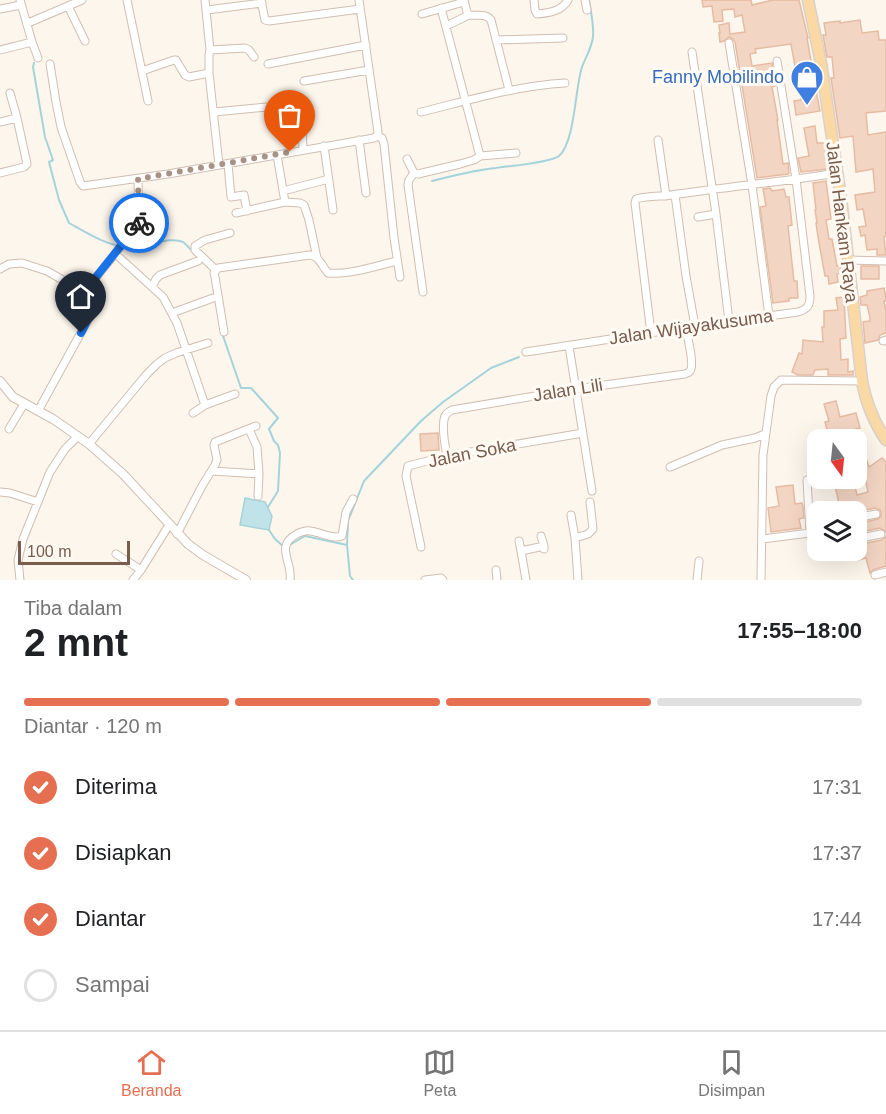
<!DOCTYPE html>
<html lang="id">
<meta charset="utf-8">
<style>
body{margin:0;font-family:Helvetica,sans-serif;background:#f6f6f6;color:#202124;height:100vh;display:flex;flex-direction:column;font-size:22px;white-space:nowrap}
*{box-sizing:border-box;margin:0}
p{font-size:20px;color:#757577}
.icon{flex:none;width:33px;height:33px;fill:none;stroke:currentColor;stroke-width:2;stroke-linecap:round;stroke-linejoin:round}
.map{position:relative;height:580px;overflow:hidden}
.panel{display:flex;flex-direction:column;background:#fff;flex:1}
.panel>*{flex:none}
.needle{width:39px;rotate:165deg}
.controls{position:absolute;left:807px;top:429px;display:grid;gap:12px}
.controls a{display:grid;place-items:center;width:60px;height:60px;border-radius:12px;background:#fff;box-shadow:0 6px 24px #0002;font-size:30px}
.scale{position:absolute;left:18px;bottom:15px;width:112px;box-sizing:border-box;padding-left:6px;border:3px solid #7a5c4d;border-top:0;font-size:16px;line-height:21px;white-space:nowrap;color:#7a5c4d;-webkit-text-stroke:4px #fffaf3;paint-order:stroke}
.pin{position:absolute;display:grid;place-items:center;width:51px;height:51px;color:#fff;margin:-62px -26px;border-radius:50% 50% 50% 0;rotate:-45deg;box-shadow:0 0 6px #0007}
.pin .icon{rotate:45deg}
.courier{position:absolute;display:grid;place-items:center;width:60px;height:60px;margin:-30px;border:4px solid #1a73e8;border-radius:50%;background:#fff;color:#222;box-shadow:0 2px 8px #0007}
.overview em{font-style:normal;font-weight:700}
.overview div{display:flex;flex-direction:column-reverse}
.overview{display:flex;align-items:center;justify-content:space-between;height:102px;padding:0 24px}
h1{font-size:39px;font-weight:700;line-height:45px}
.bar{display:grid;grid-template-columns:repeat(4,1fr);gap:9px 6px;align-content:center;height:72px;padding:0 24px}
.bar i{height:8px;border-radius:4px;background:#e0e0e0}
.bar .current{background:#e76f51}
.bar p{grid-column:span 4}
ol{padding:0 24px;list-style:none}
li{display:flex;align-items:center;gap:18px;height:66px}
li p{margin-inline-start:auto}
li .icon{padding:6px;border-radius:50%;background:#e76f51;color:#fff;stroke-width:4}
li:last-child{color:#757577}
li i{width:33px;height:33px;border:3px solid #e0e0e0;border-radius:50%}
.tab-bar{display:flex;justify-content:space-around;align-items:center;height:84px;border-top:2px solid #e0e0e0;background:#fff;font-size:16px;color:#757577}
.tab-bar a{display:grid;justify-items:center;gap:3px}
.tab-bar .current{color:#e76f51}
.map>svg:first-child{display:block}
</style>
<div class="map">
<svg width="886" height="580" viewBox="0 0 886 580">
<rect width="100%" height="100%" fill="#fdf6ec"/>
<path fill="#bfe3e8" stroke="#a5d3da" stroke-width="1.5" d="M245,498L265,502L272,516L269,530L240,525Z"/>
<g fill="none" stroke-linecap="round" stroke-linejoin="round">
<path stroke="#a5d3da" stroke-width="2" d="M34,63L33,67L45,137L53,160L49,162L59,200L69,223C87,233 106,245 126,247C144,250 168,235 183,242C186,244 190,249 193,252
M432,181C453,176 474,170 496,168C508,166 550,163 559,156C575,142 575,88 582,67C586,56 591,50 593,37C594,25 591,12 589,0
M222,333L241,388H251L278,418L269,429L274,441L278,445L280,453L278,491L268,507
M269,530L275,539L283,546
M288,546L305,536L347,545
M353,580L350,576L347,545L348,521L364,481L421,421L443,402L491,368L519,357"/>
</g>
<path fill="#f3d5c3" stroke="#e6bba3" stroke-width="1.5" d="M702,0H751L752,5L773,0H799L808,38H807L814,78L809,79L812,91L816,90L820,111L796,115L794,101L801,100L791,44L755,49L756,53L750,54L752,66L772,63L775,86L772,87L778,120H777L783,164L788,163L789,173L788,174L757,178L735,42L733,39L729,37L724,41L720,42L719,33H720L719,25L729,23L730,34L745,32L742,15L735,17L734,9L722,10L723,21L714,22L712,6L703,7Z
M860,20L862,33L878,31L879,40H886V111L866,113L868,135L886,132V236L884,237L886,255H877V249L867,250L865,235L861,236L859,227L866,226L863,209L857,210L855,195L875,192L873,169L856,172L853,136L840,138L831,78H834L832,57H827L823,35H826L824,23L840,21V23Z
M815,126L817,143H825L828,169L801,172L798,158L809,156L804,128Z
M826,181L831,219L826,220L829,239H832L837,266L840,265L841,273L837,274L838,282L829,284L828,276H825L818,237L816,223H817L815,210H816L813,183Z
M770,188L772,191L784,189L786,197H789L792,225L788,226L794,281H797L798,298H789V301L773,303L760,207L766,206L763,189Z
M861,266H879V279H861Z
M884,288L886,298V301H884L886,312V333L880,335L878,340L865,343L863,322L870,321V317L867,305H861L860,297L867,295V291Z
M844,297L846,338L840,339L841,360L848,359V372L853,371V375H828V369L815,370L813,375H798L792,372L799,353L802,354L803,340L823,342L822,327H824V311L838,310L836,298Z
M836,401L840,417L856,413L860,428L844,432L846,440H830L825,422L829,421L824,404Z
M438,433L439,450L421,451L420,434Z
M866,458L869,467L882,458L886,462V532L880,528L856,533V524L878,519L881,516V512L880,510L875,508L856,512H841L835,486H833L831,478H853L857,495L868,492L865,477L856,479V461Z
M793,485L795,504L802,503L803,506L804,518L799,519L801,528L771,532L768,508L779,506L776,487Z
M886,536V566L873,570L870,573L866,558L858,560L857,556L833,560L832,550H856V545L882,540Z"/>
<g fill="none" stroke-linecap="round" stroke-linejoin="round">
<defs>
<path id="minor" d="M20,0L32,42L38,58
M127,0L148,101
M205,0L210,50L209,55V73L219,165
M261,0L265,20L269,21L360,9
M359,0L378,132L377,136
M464,0L467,12L469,15C477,16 485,13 491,20L509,90
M534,0L535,10L537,14C549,13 562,11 568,0
M585,0L587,10
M68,6L85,41
M441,8L480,156
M0,9L21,5
M207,10L262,3
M422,14L464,2
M28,23L82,0
M446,26L469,15
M496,40L563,38
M729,43L752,185L769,316
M0,50L32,42
M210,50L245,48L249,50L254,57
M692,52L716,214L729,321
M50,64L56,102L61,127L80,182L83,186L168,174L374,138L377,136
M268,64L366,45
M142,71L174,60H176L185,75L189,77L209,73
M304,81L369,70
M214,112L266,107
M421,112C470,100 515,86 565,83
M0,122L17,118
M302,129L303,149
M377,136L382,138L384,144L394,238L400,277
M359,140L366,193
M658,140L666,196
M324,146L333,210
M407,159L414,173L418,174L460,164L474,160L480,156L516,153
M228,164L231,197L244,195L247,211
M0,173L24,167L27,164L17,118L10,93
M414,173L409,180L408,185L423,292
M283,191L325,180
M675,195L686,276L695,326
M285,202L300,203L304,205L309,220L317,258
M236,213L285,202L277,155
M698,217L716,214
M120,258L163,297L177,323L205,405L193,413
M848,260L886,261
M0,269L9,264L22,263L47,271L61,279L86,299L90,308L89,318L38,411
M216,270L195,250V246L205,240L230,233
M152,287L156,279L160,275L198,261
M81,296L139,224L138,179
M172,313L213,298
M224,332L215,277L214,273L218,268L310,255C319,256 322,266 328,273C350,275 375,266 397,261
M651,333L635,203L636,199C650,195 665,197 678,194C731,186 784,182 837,173
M883,341L886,340
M569,346L592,491
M526,352L695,326L798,312C808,309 810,305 810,296L796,179L777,61
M205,405L235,394
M9,429L24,404
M89,444L146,375L157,364L165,358L176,353L208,343
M447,456C445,446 441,426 445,416C446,414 450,411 452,410L576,389L685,374C687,373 689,373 690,371C695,365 687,336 686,328
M670,467L722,445L755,438L765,434
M212,471L259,474L257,447L249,429
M807,480L810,532
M0,492L10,493L38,502
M258,496L259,474
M835,509V512
M571,515L575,538L578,580
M856,518L876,514
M177,534L202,486L215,465L217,460L214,445L215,442L256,426
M541,536L544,546
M575,538L588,534L593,529L590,502
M762,539L818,532
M856,539L881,534
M519,541L521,551
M421,547L406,476L408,466L447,456L583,433
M116,554L141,570
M496,570L497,580
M875,575L886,572
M20,580L18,560L23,539L50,472L65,449L78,436
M133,580L141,570L169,525
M290,580C293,562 274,546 297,534C301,532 305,530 310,531C321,532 332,540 342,536L346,512L353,499
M425,580L441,578L443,580
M526,580L521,551L544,546V549
M697,580L699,561
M761,580L763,455L771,396L774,387L781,380L862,381"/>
<path id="tertiary" d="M0,381L13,397L53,419L89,444L123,474L188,544L203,555L246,580"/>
<path id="primary" d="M808,0L821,63L841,198L862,381C866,403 873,421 886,440"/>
</defs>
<use href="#minor" stroke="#d1beb0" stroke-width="9"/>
<use href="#tertiary" stroke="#d1beb0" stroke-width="10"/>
<use href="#primary" stroke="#dad1cd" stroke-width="13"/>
<use href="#minor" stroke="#fff" stroke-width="7"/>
<use href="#tertiary" stroke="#fff" stroke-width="8"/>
<use href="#primary" stroke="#fbd9a5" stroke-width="10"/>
</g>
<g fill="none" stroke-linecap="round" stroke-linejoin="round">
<path stroke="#a89285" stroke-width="6" stroke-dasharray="0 10.8" d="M139,223L138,179L290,152"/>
<path stroke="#1a73e8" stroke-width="8" d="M81,333C88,319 97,308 81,296L139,223"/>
</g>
<defs>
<symbol id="shop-pin" viewBox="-11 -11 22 30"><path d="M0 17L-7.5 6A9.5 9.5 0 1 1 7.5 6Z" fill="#3f7fe0" stroke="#fffaf3"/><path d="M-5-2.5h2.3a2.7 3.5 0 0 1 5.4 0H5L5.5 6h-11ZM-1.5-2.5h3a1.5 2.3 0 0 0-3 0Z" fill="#fff"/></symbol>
</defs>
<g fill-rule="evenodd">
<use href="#shop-pin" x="788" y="58" width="38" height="52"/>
</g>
<g text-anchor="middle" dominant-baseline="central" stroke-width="6" stroke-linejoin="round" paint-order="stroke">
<g font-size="18" fill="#366cbe" stroke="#fffaf3" text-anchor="end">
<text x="784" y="77">Fanny Mobilindo</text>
</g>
<g font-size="18" fill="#7a5c4d" stroke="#fffaf3">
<text transform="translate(842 222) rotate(83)">Jalan Hankam Raya</text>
<text transform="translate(691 327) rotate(-8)">Jalan Wijayakusuma</text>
<text transform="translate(568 390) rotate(-9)">Jalan Lili</text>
<text transform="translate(472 453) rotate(-11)">Jalan Soka</text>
</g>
</g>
</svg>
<div class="controls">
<a><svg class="needle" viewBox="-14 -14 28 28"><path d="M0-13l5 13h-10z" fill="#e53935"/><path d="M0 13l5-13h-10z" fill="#757577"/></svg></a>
<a><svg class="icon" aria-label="layers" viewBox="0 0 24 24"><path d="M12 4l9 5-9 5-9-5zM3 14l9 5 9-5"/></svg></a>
</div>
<div class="scale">100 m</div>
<div class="pin" style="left:290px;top:152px;background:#ea580c"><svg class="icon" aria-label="bag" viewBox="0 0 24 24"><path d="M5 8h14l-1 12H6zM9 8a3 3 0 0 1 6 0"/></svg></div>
<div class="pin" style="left:81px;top:333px;background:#1f2937"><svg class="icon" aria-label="home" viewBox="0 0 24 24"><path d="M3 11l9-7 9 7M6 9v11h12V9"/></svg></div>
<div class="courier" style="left:139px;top:223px"><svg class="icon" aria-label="bike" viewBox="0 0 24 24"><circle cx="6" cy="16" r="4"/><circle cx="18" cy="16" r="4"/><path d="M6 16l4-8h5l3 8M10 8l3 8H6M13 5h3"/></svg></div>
</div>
<section class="panel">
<div class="overview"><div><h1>2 mnt</h1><p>Tiba dalam</p></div><em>17:55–18:00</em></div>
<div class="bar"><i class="current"></i><i class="current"></i><i class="current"></i><i></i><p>Diantar · 120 m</p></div>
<ol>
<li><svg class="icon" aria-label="check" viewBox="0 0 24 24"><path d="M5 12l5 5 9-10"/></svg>Diterima<p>17:31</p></li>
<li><svg class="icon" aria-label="check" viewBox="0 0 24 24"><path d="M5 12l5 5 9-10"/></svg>Disiapkan<p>17:37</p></li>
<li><svg class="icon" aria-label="check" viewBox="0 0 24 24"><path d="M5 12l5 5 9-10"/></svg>Diantar<p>17:44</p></li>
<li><i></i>Sampai</li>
</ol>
</section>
<nav class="tab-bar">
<a class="current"><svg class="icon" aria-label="home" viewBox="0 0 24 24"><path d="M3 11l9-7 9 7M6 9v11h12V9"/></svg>Beranda</a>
<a><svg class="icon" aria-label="map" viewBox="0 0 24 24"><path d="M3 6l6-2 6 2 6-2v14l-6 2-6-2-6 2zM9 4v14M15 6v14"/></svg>Peta</a>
<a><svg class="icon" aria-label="saved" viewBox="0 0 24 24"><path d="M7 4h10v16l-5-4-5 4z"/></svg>Disimpan</a>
</nav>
